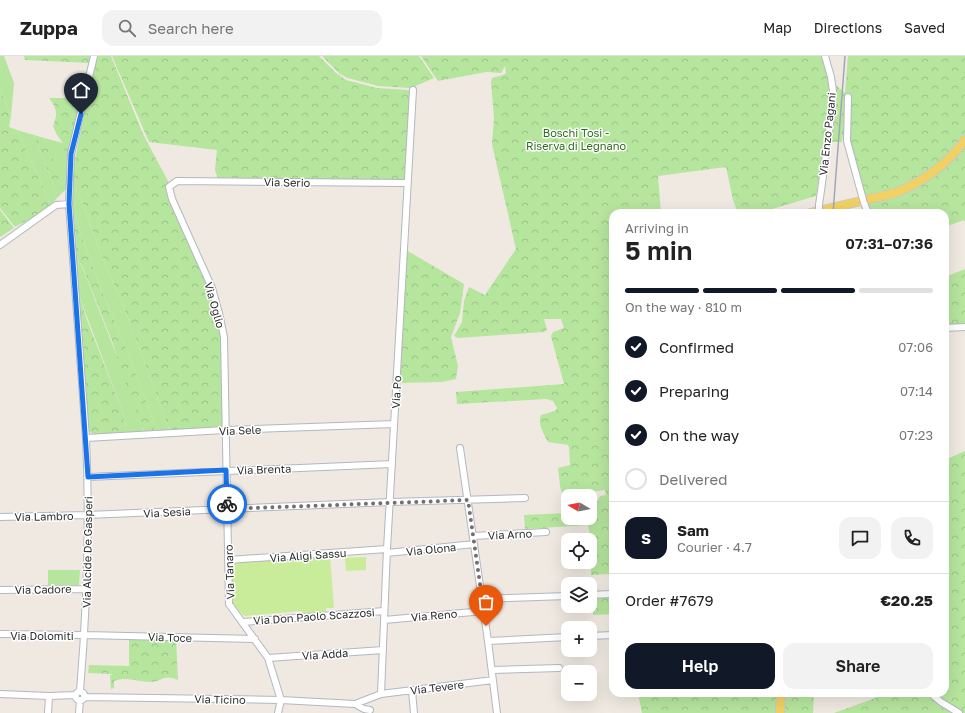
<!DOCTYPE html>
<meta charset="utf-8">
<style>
body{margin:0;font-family:"Golos Text",sans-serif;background:#f2f2f2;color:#222;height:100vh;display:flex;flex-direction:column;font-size:15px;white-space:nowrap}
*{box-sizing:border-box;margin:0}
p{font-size:13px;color:#767676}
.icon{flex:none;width:22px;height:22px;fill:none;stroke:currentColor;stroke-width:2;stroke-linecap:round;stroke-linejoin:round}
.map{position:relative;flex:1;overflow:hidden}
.details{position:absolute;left:609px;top:153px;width:340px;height:488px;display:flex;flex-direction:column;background:#fff;border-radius:12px;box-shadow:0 4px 16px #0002}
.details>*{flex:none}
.needle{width:26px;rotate:280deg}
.buttons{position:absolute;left:561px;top:433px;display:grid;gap:8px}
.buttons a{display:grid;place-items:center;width:36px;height:36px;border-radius:8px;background:#fff;box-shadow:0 4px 16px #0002;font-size:20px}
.pin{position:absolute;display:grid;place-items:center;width:34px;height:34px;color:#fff;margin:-41px -17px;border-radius:50% 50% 50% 0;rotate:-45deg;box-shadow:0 0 4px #0007}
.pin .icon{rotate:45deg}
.courier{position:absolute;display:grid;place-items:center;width:40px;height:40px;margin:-20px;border:3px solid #1a73e8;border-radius:50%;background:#fff;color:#222;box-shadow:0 1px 5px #0007}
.head em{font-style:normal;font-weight:600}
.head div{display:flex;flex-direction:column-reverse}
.head{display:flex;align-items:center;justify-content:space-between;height:68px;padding:0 16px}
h1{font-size:26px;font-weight:600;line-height:30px}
.bar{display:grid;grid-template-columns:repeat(4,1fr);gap:6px 4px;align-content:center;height:48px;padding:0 16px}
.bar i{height:5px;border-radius:3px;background:#e0e0e0}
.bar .active{background:#111827}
.bar p{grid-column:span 4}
.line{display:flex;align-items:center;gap:10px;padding:0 16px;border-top:1px solid #e0e0e0}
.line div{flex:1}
.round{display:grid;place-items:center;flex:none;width:42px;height:42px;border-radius:12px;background:#f2f2f2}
ol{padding:0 16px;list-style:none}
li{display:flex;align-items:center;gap:12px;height:44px}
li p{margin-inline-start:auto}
li .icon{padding:4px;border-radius:50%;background:#111827;color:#fff;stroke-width:4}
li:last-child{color:#767676}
li i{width:22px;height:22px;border:2px solid #e0e0e0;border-radius:50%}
.action{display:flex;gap:8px;margin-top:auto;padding:8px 16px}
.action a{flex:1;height:46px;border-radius:12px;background:#111827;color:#fff;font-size:16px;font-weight:600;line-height:46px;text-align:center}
.action a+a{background:#f2f2f2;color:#222}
header{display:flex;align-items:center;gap:24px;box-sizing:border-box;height:56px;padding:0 20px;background:#fff;border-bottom:1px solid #e0e0e0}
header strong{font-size:19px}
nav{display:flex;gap:22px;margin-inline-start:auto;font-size:14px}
.search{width:280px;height:36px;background:#f2f2f2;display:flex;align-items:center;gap:10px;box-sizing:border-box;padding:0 14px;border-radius:12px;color:#767676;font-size:15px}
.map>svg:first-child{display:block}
</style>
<header>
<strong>Zuppa</strong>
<div class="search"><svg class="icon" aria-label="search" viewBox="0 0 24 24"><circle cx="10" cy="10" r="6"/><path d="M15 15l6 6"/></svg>Search here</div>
<nav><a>Map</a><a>Directions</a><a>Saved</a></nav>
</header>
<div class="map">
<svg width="965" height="657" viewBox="0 0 965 657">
<defs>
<pattern id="forest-crowns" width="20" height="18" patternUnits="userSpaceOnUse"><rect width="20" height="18" fill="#b6e59e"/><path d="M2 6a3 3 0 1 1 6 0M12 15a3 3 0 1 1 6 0" fill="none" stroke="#9dc588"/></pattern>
</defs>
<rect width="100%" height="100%" fill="#efe9e1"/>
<path fill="#b6e59e" d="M0,0H4L14,27L11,60L0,32Z
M17,74L34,79L58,141L51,149Z
M44,82L63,87L68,106L66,133L60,139L62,132L61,126Z
M71,123L80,141L103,203L123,249L170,375L155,376L152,361L126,292L99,228L76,164L71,153Z
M74,196C84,213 90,231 97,249C114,291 129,334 144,376H126V370L122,354L83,250L77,232Z
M48,514H80L79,529H48Z"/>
<path fill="url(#forest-crowns)" d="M24,0H91L90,7L25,4Z
M96,0H111L143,78L169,127L198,210L212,240L222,275L224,369L222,372L170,375L123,249L103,203L80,141L71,123Z
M112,0H319L336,17L346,24L377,32L408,34L411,37L405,125L218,123L215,114L217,94L149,86Z
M322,0H419L434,22L411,32L378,30L348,22L340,18Z
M421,0H822L829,23L845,37L848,0H965V166L964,164L945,171V157H864L843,78L842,86H825L816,140L759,157H738L733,144L726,111L658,120L661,157H613V558L593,559L592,542L610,539L609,535L613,534L609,518L591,519L590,500H594L588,469L525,473L524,459L568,457V462H590V456H596L597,450L596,448L600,440L606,439L605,434L563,440L560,430L558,412L570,409L569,391L568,389L548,386C544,378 537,368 541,359L555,355L557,352L553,345L546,343L457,348L456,336L564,328L551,280L553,276L564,272L561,263H544L547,274L544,276L458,282L454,280L462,266L464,245L469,231L485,239L516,193L492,88L494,62L491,26L492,22C496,20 501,21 506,17L505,10L501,17L486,16L438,25Z
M0,32L11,60L9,71L17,74L51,149L41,157L15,171L0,152Z
M49,42H77L80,49L68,106L66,103L63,87L57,79L53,70C58,58 57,52 49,42Z
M34,79L44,82C49,94 63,121 62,133C62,137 60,139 58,141Z
M71,153L76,164L99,228L126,292L152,361L155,376H144L123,321L112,285L83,212L74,196Z
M0,154L14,172L0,181Z
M406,194L464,228L460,257L451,281L458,310L456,323L442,326L398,327Z
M965,213V272L945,273V221Z
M77,232L87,264L122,354L127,375L125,377L93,378L89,375Z
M965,395V657H834L889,637H945V404Z
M129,581L176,583L178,624C164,618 163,625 151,626C138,626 127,620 114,625V632L111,633L110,619H112V618L88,617L89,609L129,610Z
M638,637H814L813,657H642Z"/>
<path fill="#c9ec9a" d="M330,499L334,552H326V556L302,558L301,555L245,560L243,559L232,547L231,508L233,506Z
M366,501V514L346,515L345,502Z"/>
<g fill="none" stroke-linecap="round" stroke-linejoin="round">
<defs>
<path id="minor" d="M848,41L847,85L862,140
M864,147L868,157
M819,149L830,69L833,35L831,21L825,0
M0,189L56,149L69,148
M945,272L965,271
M86,382L225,374L394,368
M460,392L488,585L497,657
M88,421L392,408
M0,461L88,459L390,446L525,442
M473,480L546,476
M387,497L474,488
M228,504L387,493
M0,534L87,533
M590,539L611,538
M482,543L568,540
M384,564L484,555
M243,566L384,555
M0,578L85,579L255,583
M590,580L613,579
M488,585L568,581
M268,602L383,594
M492,614L559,612
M80,635C87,551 90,467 86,382L69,148L71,98L94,0
M412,635L414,657
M75.5 640a4.5 4.5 0 1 1 9 0a4.5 4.5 0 1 1-9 0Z
M930,637L941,646L959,657
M0,638L49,640L75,639
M381,638L387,493L413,34
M84,641L281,644L355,648L364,653L370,654
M355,648L381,638L493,624
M48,657L49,640
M79,657L80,644
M278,657L281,644L268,602L229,548L224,281L219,257L212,232L172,143L169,131L177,125L407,127"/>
<path id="major" d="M810,157L895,137C923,126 947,108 965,84
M780,657L781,637"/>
</defs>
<use href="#minor" stroke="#b4b7c1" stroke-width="8"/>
<use href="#major" stroke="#c9c9c9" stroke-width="10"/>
<use href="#minor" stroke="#fff" stroke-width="6"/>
<use href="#major" stroke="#f2d163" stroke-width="8"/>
<path stroke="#a3a6b8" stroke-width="1.5" d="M833,157L845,0"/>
<defs>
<path id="minor-bridge" d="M862,140L864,147
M819,157V149"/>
</defs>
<use href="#minor-bridge" stroke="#b4b7c1" stroke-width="8" stroke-linecap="butt"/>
<use href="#minor-bridge" stroke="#fff" stroke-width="6"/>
</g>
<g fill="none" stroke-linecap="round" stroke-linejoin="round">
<path stroke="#726f6d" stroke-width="4" stroke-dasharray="0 7.2" d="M227,448V453L468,444L486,570"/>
<path stroke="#1a73e8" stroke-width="5" d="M81,58L71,98L69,148L88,421L226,414L227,448"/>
</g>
<g text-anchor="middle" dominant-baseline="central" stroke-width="3" stroke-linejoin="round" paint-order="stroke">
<g font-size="11" fill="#2c6e1b" stroke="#fff">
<text x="576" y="76">Boschi Tosi -<tspan x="576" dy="13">Riserva di Legnano</tspan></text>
</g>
<g font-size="11" fill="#2e2e2e" stroke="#fff">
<text transform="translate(827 78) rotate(-84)">Via Enzo Pagani</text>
<text transform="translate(287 126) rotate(1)">Via Serio</text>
<text transform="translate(215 249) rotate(74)">Via Oglio</text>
<text transform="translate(396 336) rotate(-87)">Via Po</text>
<text transform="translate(240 374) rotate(-2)">Via Sele</text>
<text transform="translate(264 413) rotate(-2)">Via Brenta</text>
<text transform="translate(167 456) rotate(-3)">Via Sesia</text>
<text transform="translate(44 460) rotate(-1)">Via Lambro</text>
<text transform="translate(510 478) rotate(-3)">Via Arno</text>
<text transform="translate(431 493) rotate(-6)">Via Olona</text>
<text transform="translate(87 496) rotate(-89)">Via Alcide De Gasperi</text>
<text transform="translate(308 499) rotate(-4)">Via Aligi Sassu</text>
<text transform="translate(229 516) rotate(-92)">Via Tanaro</text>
<text transform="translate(43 533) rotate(-1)">Via Cadore</text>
<text transform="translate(434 559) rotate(-5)">Via Reno</text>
<text transform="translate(314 560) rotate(-4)">Via Don Paolo Scazzosi</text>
<text x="42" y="579">Via Dolomiti</text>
<text transform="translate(170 581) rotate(2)">Via Toce</text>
<text transform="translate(325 598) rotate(-4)">Via Adda</text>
<text transform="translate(437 631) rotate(-7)">Via Tevere</text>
<text transform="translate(220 643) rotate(1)">Via Ticino</text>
</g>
</g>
</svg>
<div class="buttons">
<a><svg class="needle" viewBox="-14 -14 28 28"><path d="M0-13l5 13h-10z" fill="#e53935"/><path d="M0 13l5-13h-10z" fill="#767676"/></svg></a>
<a><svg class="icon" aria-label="locate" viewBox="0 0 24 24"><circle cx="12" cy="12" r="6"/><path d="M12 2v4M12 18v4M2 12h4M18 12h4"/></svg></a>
<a><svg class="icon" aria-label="layers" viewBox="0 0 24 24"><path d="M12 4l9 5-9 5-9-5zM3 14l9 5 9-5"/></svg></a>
<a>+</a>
<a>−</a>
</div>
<div class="pin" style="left:486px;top:570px;background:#ea580c"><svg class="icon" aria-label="bag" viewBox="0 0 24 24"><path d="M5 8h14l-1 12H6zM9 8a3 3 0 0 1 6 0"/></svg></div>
<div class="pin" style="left:81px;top:58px;background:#1f2937"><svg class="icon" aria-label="home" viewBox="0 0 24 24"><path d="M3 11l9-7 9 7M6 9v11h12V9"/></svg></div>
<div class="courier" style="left:227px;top:448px"><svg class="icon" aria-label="bike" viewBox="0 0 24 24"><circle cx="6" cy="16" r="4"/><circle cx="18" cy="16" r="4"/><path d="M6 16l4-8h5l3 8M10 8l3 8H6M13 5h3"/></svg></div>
<section class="details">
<div class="head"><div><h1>5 min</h1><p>Arriving in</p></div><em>07:31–07:36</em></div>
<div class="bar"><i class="active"></i><i class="active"></i><i class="active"></i><i></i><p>On the way · 810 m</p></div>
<ol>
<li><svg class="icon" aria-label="check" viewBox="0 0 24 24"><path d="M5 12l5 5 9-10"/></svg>Confirmed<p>07:06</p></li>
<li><svg class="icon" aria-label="check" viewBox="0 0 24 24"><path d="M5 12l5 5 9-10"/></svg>Preparing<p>07:14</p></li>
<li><svg class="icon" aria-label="check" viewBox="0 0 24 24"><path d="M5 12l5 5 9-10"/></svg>On the way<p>07:23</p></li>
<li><i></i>Delivered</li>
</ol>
<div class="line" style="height:72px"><b class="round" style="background:#111827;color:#fff">S</b><div><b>Sam</b><p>Courier · 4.7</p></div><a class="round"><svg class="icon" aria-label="chat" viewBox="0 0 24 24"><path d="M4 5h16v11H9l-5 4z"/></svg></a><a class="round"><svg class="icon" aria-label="phone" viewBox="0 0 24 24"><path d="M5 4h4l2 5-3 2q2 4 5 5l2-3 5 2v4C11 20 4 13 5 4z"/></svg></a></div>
<div class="line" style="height:52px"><div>Order #7679</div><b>€20.25</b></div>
<div class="action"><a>Help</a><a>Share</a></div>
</section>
</div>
